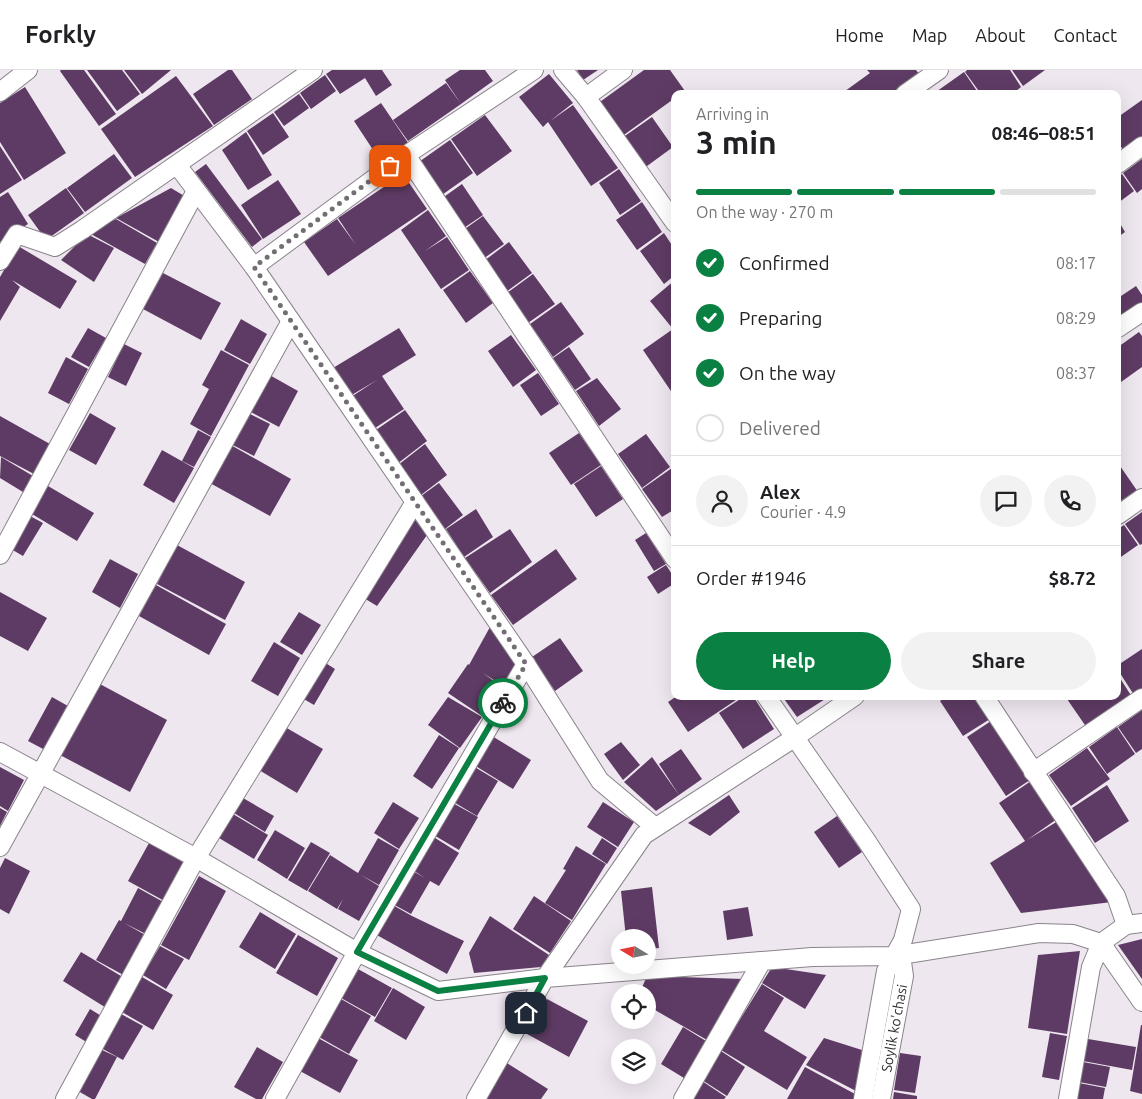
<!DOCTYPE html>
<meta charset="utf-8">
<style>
body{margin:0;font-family:Ubuntu,sans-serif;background:#f2f2f2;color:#202124;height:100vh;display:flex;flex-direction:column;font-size:19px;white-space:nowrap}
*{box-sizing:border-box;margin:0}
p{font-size:16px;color:#757577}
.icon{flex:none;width:28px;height:28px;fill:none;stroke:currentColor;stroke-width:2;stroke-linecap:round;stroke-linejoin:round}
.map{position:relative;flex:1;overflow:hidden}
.side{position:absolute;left:671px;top:20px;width:450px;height:610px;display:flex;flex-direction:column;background:#fff;border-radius:10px;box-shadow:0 5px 20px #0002}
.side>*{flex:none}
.needle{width:32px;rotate:280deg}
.buttons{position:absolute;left:611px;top:859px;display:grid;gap:10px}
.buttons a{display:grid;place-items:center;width:45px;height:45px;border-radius:50%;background:#fff;box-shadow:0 5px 20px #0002;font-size:25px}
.pin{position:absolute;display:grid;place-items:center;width:42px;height:42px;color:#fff;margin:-21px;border-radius:10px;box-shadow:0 2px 8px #0006}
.courier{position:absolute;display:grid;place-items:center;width:50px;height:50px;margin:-25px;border:4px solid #0b8043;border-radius:50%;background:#fff;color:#222;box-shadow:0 1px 6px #0007}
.head em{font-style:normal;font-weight:600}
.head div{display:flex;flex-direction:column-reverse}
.head{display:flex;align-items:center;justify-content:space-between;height:85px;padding:0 25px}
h1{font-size:32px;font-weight:600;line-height:38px}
.bar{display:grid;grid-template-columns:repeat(4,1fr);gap:8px 5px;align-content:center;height:60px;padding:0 25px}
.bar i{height:6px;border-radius:4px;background:#e0e0e0}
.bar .on{background:#0b8043}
.bar p{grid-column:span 4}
.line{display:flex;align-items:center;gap:12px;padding:0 25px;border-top:1px solid #e0e0e0}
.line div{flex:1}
.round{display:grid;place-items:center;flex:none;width:52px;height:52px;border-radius:26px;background:#f2f2f2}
ol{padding:0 25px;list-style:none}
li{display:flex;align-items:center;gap:15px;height:55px}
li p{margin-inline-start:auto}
li .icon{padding:5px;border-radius:50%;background:#0b8043;color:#fff;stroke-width:4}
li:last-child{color:#757577}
li i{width:28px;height:28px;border:2px solid #e0e0e0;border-radius:50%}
.action{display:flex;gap:10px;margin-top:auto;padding:10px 25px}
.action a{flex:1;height:58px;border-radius:30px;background:#0b8043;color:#fff;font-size:20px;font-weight:600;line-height:58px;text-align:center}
.action a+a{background:#f2f2f2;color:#202124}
header{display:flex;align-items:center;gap:30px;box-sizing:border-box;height:70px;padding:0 25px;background:#fff;border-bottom:1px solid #e0e0e0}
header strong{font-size:24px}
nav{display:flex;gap:28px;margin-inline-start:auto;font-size:18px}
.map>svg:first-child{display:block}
</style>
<header>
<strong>Forkly</strong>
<nav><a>Home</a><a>Map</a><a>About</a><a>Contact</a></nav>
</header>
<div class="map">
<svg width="1142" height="1029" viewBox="0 0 1142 1029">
<rect width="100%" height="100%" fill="#efe7f0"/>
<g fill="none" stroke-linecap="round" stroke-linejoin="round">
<path stroke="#6fa2b1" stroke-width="4" d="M886,958L894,907"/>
</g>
<path fill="#5e3b64" d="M61,0H84L116,44L99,56L60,1Z
M87,0H122L140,24L117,41Z
M124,0H171L142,24Z
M228,0H232L252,29L214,55L193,24Z
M332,0H382L392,15L376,26L365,8L340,24L326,4Z
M460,0H485L493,11L461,34L445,10Z
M577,0H598L583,10Z
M644,0H670L685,21L682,24H675V28L621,67L597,34Z
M867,0H916L920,5L894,24H841L870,3Z
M967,0H1010L1021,17L1012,24H981L965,2Z
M1012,0H1045L1023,16Z
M964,2L979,24H933Z
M549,4L573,33L550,51L573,35L618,98L591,116L548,52L543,57L519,27Z
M325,5L336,21L311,39L300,23Z
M176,6L213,56L135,107L101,59Z
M446,13L461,34L408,71L393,50Z
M25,17L66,83L24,110L0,72V33Z
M299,24L309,38L284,56L274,42Z
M1142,30V67L1123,80L1118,72V47Z
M381,33L411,77L383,95L354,51Z
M273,43L289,67L263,85L247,61Z
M485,45L512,81L477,106L451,69Z
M652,47L673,77L643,99L622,68Z
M246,62L272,105L248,120L222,80Z
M450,70L473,103L439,127L416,94Z
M0,76L22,110L0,124Z
M114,84L132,108L85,142L67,118Z
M1142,89V119L1137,123L1123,103Z
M206,94L262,169L252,177L195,102Z
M619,99L641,131L620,145L599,113Z
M403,104L427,139L328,206L304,172L337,149L356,175L338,148Z
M1122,104L1134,121L1118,133V107Z
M278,110L301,144L263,169L241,135Z
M462,114L483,145L461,160L441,129Z
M66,118L84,143L46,170L28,145Z
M171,118L186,127L159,172L116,148Z
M8,122L28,154L0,172V127Z
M642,132L662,162L637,180L616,150Z
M428,140L446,166L425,181L447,167L469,200L441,219L401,160Z
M483,146L504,174L483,189L462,161Z
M116,149L157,173L145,194L89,163Z
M1118,150L1125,162L1118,167Z
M664,163L675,180V205L664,214L640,181Z
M87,164L114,178L94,212L61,190Z
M509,172L532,203L506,222L484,191Z
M18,176L77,211L60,239L12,210L20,217L0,251V207Z
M470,201L493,233L466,253L443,220Z
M163,203L221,233L201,270L143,239Z
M533,204L555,234L528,253L507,223Z
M675,210V327L643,280L673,259L650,231Z
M1136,216L1142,225V236L1123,249L1118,241V228Z
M561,232L584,264L553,287L530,254Z
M241,249L267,264L250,294L224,280Z
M88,258L106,268L89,297L71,287Z
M399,258L416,285L382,306L404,339L372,360L351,327L377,310L350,326L333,298Z
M1139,262L1142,266V297L1121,312L1118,307V277Z
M511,265L536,300L513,317L488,281Z
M124,274L142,283L126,316L108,307Z
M569,277L591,309L575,320L553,288Z
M221,280L249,295L211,366L190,354L209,319L202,315Z
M66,287L88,299L69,334L48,323Z
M266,303L298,321L279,357L247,340Z
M538,303L559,334L541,346L520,315Z
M597,308L621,339L599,356L576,321Z
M405,340L427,371L397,394L373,362Z
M246,342L270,354L254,386L229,373Z
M90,343L116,358L96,395L69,380Z
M0,346L50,374L34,404L0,386Z
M198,360L211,367L194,397L182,391Z
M579,363L601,395L571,415L549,383Z
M646,364L670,397L642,418L618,384Z
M229,374L291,409L270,446L208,412Z
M425,374L447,405L421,425L398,395Z
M162,380L194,398L174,433L143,415Z
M1,387L33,406L23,422L0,408Z
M1118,393L1138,422L1118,437Z
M601,396L623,429L596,447L574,414Z
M672,398L675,402V439L662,447L642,419Z
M439,413L463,445L445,459L421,426Z
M48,416L94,443L77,471L32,444Z
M476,439L493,467L464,487L446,459Z
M409,442L427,465L377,536L359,525Z
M1142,442V474L1140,475L1125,454Z
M30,446L43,453L23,486L11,479Z
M1124,455L1138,475L1118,489V459Z
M510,459L532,492L490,523L465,488Z
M646,463L666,494L654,501L635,470Z
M177,475L245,512L225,550L157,514Z
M556,479L577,509L513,555L491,525Z
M110,489L138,504L120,538L92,522Z
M666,495L675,509V513L658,524L647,507Z
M156,515L226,554L209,585L139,546Z
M0,522L47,548L28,581L0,566Z
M299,542L321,555L302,585L280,572Z
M490,557L518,593L503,616L483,603L502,617L482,646L448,623L468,594L469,595Z
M560,568L583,601L555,621L532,587Z
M274,572L300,588L278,626L251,611Z
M1142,579V619L1134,625L1118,600V595Z
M324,592L335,599L314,635L302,628Z
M1118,605L1132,627L1087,658L1067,629L1071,626H1118Z
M98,613L167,650L130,722L60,685Z
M677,626H742L688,662L668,632Z
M745,626H753L774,659L743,679L719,643Z
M782,626H830L797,647Z
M947,626H975L990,649L963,666L940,631Z
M52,627L68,636L45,680L28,671Z
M448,627L482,647L460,678L428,655Z
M1142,640V679L1136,683L1118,657Z
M991,651L1030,710L1006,726L967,667Z
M285,657L323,679L297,723L259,700Z
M1117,657L1135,684L1107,704L1089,677Z
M439,665L459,678L432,719L413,706Z
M492,666L531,690L513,719L474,695Z
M621,672L640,695L623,710L604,684Z
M1087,678L1110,709L1071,736L1049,705Z
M681,679L702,709L679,725L659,694Z
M652,687L679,725L656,741L624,712Z
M473,696L498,711L477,746L452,731Z
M0,697L24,710L8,741L0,736Z
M1031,711L1057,749L1027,770L1058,751L1112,832L1021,843L990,793L1025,771L999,733Z
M1107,715L1129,751L1095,773L1072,738Z
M729,725L740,742L710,766L688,753Z
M243,728L274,746L265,762L234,743Z
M393,732L419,748L399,779L374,763Z
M451,732L478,747L459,780L432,764Z
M603,732L634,752L618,777L587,757Z
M0,738L7,742L0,756Z
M233,744L268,765L254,789L219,768Z
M837,746L862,782L839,798L814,762Z
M275,760L305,778L287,809L257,790Z
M432,766L459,783L439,816L430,811L411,844L391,833L411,800L425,808L411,799Z
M378,768L399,780L379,815L361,805L379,816L359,851L338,839L343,829L337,839L308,821L330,785L358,803Z
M602,768L617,778L607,794L592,784Z
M311,772L330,783L307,821L288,810Z
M149,773L188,795L168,833L128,811Z
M576,776L606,794L572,850L545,833L566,800L563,799Z
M5,788L30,801L9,844L0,839V798Z
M199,806L226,821L189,890L161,875Z
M652,817L659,878L648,879V868H626L621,821Z
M138,818L167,834L150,866L124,853L149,867L127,907L96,890L119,850L121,851Z
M534,826L571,851L550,883L513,859Z
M391,834L412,846L464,871L447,904L375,864Z
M748,837L753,866L727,870L723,841Z
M260,842L296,864L275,899L239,877Z
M490,846L549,885L541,897L474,903L469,883Z
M298,865L338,888L317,926L276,903Z
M1142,869V909L1118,875Z
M160,876L184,889L166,919L143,905Z
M1080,881L1067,964L1028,958L1038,885Z
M81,882L126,909L108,939L63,911Z
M772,897L826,905L805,939L762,913Z
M358,899L392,918L375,947L341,928Z
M647,906L744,909L707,970L648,936V922H640Z
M142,907L173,925L153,960L122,942Z
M762,914L784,928L764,961L807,987L787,1020L721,980Z
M393,918L425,937L406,970L374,951Z
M341,929L371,946L349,984L319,967Z
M547,929L588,951L569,987L527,964Z
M90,939L103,947L88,973L75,965Z
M121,944L143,956L123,990L101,978Z
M1141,955H1142V1024L1130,1021Z
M683,957L706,971L684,1008L661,994Z
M1050,963L1067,966L1059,1010L1042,1007Z
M318,968L358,990L340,1023L300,1001Z
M824,968L862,980L856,1021L806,995Z
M1088,969L1136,977L1132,1000L1083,991Z
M257,977L283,992L262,1029H256L234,1017Z
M100,979L117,987L95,1029H92L78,1021Z
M721,981L745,997L727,1026L702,1010Z
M900,983L921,986L915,1023L894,1020Z
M1083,992L1110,997L1106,1017L1079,1012Z
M507,993L548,1019L541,1029H485Z
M805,997L855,1024L854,1029H787Z
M702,1011L726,1027L724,1029H691Z
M1079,1013L1105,1018L1103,1029H1076Z
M894,1022L917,1026V1029H893Z"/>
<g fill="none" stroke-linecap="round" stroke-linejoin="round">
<defs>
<g id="minor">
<path d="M563,0L586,27L675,153"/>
<path d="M0,22L28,0"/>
<path d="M905,24L939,0"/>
<path d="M586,27L623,0"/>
<path d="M406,85L675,489"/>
<path d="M1118,94L1142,76"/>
<path d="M177,95L254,197L291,251L526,594L600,711L655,757"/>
<path d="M0,191L17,164L55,177L82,160L313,0"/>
<path d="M254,197L406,85L534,0"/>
<path d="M1118,258L1142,242"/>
<path d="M1118,445L1142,428"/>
<path d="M0,485L196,121"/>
<path d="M766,626L866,770L911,839L903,870L886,901L863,1029"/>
<path d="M984,626L1116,826L1126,855"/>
<path d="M0,682L196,788L357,882L438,921L545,908L644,765L794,668L855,626"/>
<path d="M1033,702L1142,628"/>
<path d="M0,777L291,251"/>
<path d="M65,1029L196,788L415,432"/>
<path d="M275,1029L357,882L526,594"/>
<path d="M476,1029L545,908L812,887L894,886L1039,863L1073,864L1101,873L1142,932"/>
<path d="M683,1029L762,891"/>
<path id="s1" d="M881,1029L904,906L901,885"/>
<path d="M1068,1029L1091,897L1101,873L1126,855L1142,853"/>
</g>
</defs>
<use href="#minor" stroke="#8a838b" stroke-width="20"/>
<use href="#minor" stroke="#fff" stroke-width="18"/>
</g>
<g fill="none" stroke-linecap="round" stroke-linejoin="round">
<path stroke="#736e73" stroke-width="5" stroke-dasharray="0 9" d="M390,96L254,197L526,594L503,633"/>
<path stroke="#0b8043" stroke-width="6" d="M503,633L357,882L438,921L545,908L526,943"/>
</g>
<g text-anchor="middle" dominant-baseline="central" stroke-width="5" stroke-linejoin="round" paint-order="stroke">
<g font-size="14" fill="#302d30" stroke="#efe7f0">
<text stroke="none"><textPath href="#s1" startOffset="72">Soylik ko'chasi</textPath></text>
</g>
</g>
</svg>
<div class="buttons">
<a><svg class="needle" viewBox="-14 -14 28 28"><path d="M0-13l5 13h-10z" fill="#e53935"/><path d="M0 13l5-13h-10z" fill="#757577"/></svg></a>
<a><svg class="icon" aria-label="locate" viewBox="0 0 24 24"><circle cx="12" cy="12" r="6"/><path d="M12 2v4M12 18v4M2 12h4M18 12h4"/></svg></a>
<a><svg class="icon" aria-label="layers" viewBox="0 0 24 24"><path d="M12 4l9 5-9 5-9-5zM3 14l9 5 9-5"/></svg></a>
</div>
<div class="pin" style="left:390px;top:96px;background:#ea580c"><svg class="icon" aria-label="bag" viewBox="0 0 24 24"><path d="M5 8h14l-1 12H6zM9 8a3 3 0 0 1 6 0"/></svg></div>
<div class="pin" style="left:526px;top:943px;background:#1f2937"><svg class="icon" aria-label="home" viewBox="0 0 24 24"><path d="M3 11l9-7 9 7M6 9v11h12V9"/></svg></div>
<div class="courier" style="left:503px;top:633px"><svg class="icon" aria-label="bike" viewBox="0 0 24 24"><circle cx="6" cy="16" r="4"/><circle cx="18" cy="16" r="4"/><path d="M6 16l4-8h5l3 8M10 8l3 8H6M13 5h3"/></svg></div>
<section class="side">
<div class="head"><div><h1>3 min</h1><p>Arriving in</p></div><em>08:46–08:51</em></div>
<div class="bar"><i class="on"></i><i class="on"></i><i class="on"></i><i></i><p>On the way · 270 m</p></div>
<ol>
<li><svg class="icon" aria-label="check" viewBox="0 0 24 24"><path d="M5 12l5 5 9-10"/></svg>Confirmed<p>08:17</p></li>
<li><svg class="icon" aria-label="check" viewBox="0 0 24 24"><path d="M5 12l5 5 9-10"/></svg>Preparing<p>08:29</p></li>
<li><svg class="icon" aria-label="check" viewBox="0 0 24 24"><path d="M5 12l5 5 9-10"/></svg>On the way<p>08:37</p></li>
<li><i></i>Delivered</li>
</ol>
<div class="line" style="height:90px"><a class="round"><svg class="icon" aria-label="person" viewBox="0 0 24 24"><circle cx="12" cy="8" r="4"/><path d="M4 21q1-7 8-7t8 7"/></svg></a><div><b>Alex</b><p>Courier · 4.9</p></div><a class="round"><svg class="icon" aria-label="chat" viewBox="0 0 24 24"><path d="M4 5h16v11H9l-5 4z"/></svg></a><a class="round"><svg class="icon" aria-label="phone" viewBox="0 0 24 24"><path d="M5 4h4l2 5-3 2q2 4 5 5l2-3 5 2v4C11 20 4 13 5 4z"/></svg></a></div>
<div class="line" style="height:65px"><div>Order #1946</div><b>$8.72</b></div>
<div class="action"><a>Help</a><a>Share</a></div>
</section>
</div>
